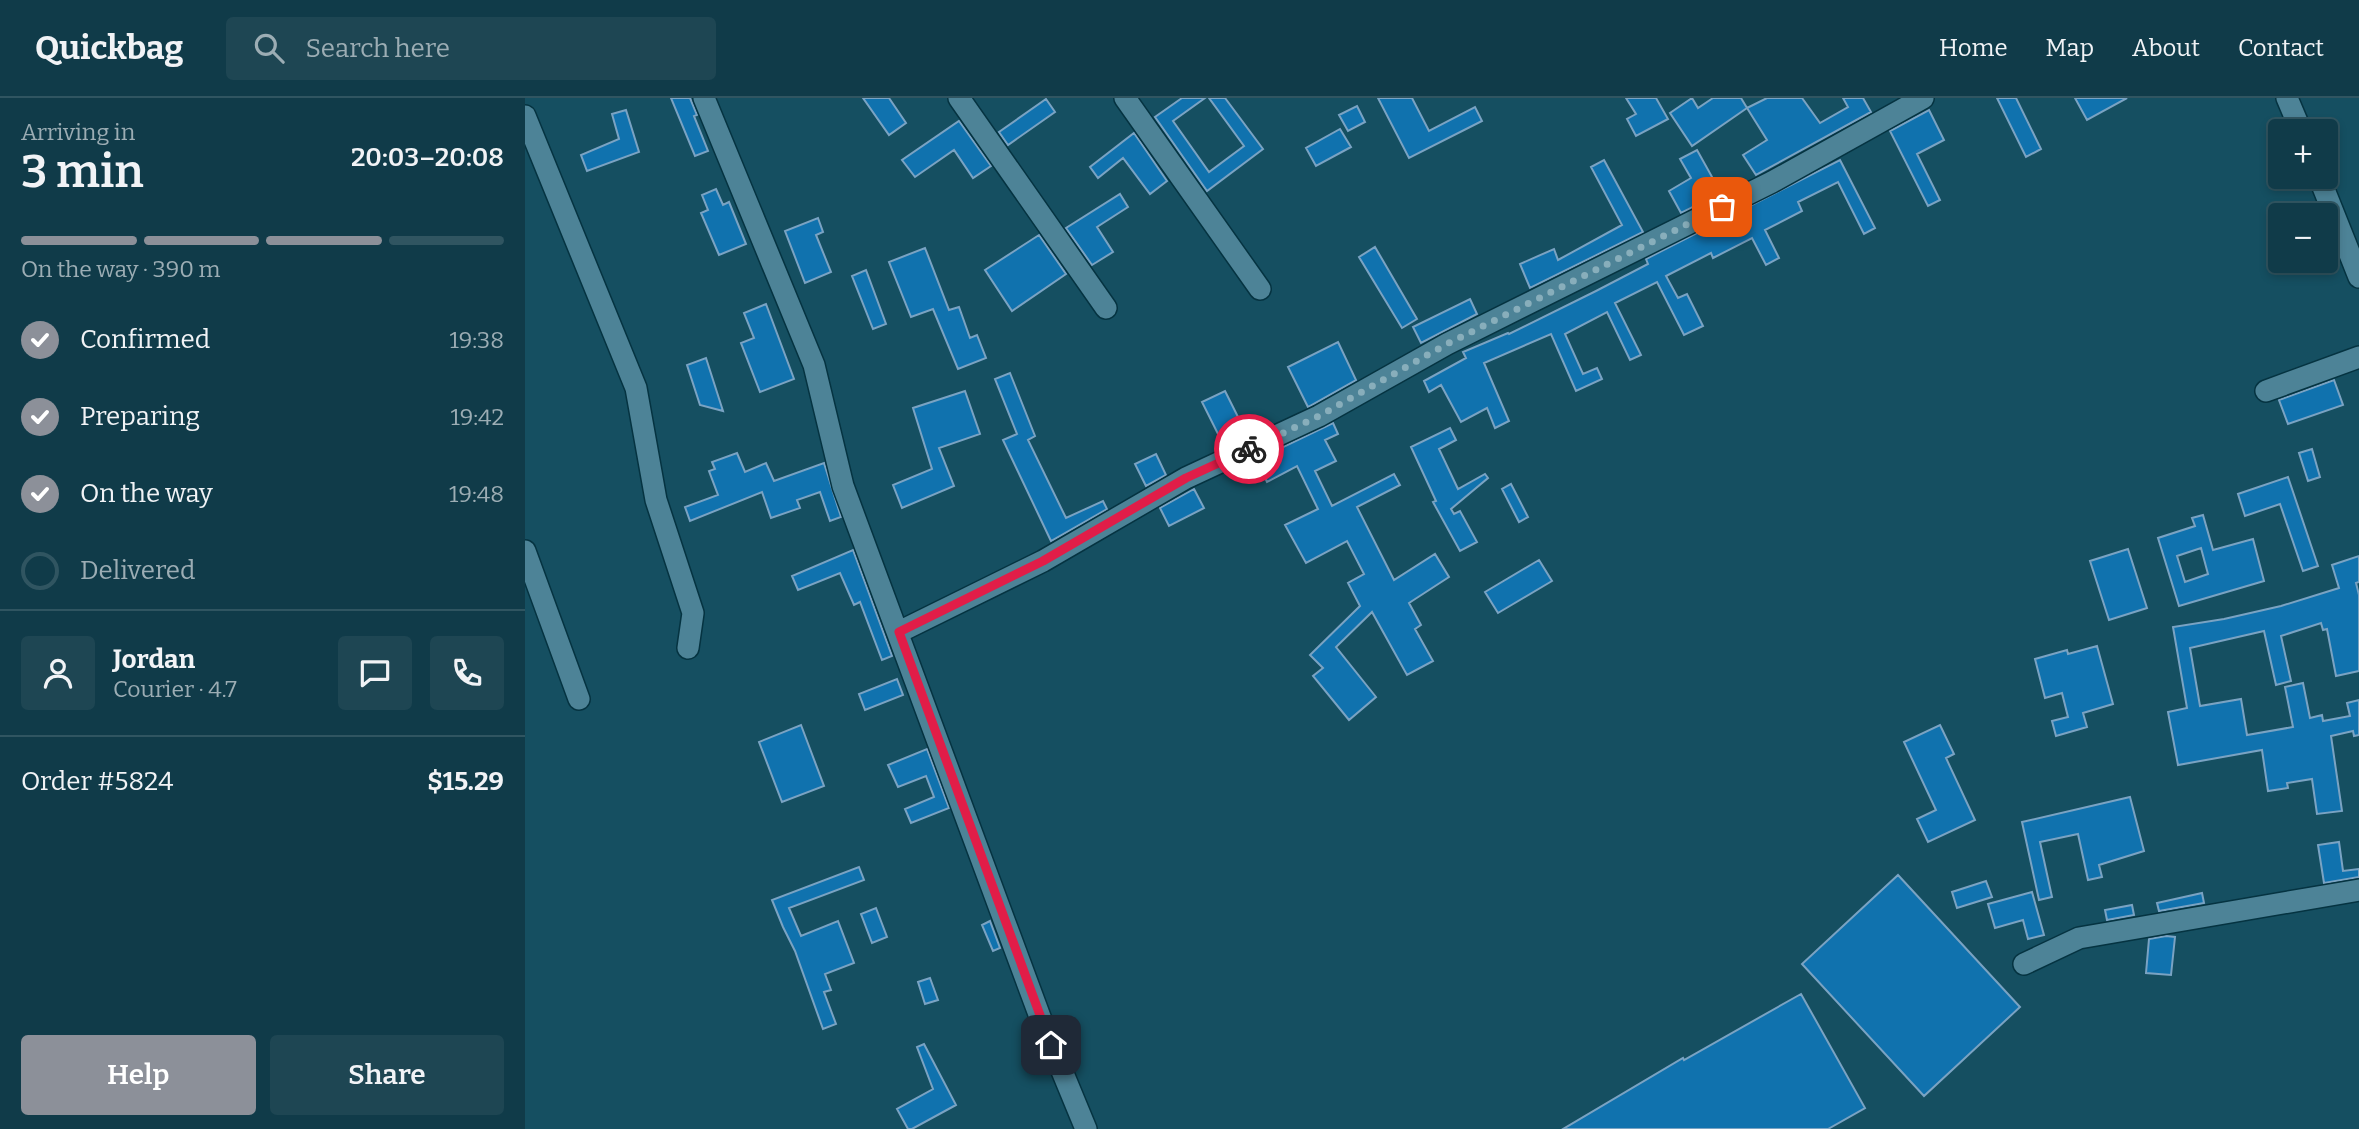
<!DOCTYPE html>
<meta charset="utf-8">
<style>
body{margin:0;font-family:Bitter,serif;background:#1e4653;color:#f1f3f6;height:100vh;display:flex;flex-direction:column;font-size:26px;white-space:nowrap}
*{box-sizing:border-box;margin:0}
p{font-size:23px;color:#9cadb4}
.icon{flex:none;width:38px;height:38px;fill:none;stroke:currentColor;stroke-width:2;stroke-linecap:round;stroke-linejoin:round}
.map{position:relative;flex:1;overflow:hidden}
.panel{display:flex;flex-direction:column;background:#103b49;width:525px}
.panel>*{flex:none}
.fabs{position:absolute;left:1743px;top:21px;display:grid;gap:14px}
.fabs a{display:grid;place-items:center;width:70px;height:70px;border-radius:7px;background:#103b49;box-shadow:0 4px 10px #0003,0 0 0 2px #305561;font-size:35px}
.pin{position:absolute;display:grid;place-items:center;width:60px;height:60px;color:#fff;margin:-30px;border-radius:14px;box-shadow:0 4px 10px #0006}
.courier{position:absolute;display:grid;place-items:center;width:70px;height:70px;margin:-35px;border:5px solid #e11d48;border-radius:50%;background:#fff;color:#222;box-shadow:0 2px 9px #0007}
.overview em{font-style:normal;font-weight:600}
.overview div{display:flex;flex-direction:column-reverse}
.overview{display:flex;align-items:center;justify-content:space-between;height:119px;padding:0 21px}
h1{font-size:46px;font-weight:600;line-height:52px}
.bar{display:grid;grid-template-columns:repeat(4,1fr);gap:10px 7px;align-content:center;height:84px;padding:0 21px}
.bar i{height:9px;border-radius:5px;background:#305561}
.bar .active{background:#8c9099}
.bar p{grid-column:span 4}
.line{display:flex;align-items:center;gap:18px;padding:0 21px;border-top:2px solid #305561}
.line div{flex:1}
.round{display:grid;place-items:center;flex:none;width:74px;height:74px;border-radius:7px;background:#1e4653}
ol{padding:0 21px;list-style:none}
li{display:flex;align-items:center;gap:21px;height:77px}
li p{margin-inline-start:auto}
li .icon{padding:7px;border-radius:50%;background:#8c9099;color:#fff;stroke-width:4}
li:last-child{color:#9cadb4}
li i{width:38px;height:38px;border:4px solid #305561;border-radius:50%}
.action{display:flex;gap:14px;margin-top:auto;padding:14px 21px}
.action a{flex:1;height:80px;border-radius:7px;background:#8c9099;color:#fff;font-size:28px;font-weight:600;line-height:80px;text-align:center}
.action a+a{background:#1e4653;color:#f1f3f6}
header{display:flex;align-items:center;gap:42px;box-sizing:border-box;height:98px;padding:0 35px;background:#103b49;border-bottom:2px solid #305561}
header strong{font-size:33px}
nav{display:flex;gap:38px;margin-inline-start:auto;font-size:24px}
.search{width:490px;height:63px;background:#1e4653;display:flex;align-items:center;gap:18px;box-sizing:border-box;padding:0 24px;border-radius:7px;color:#9cadb4;font-size:26px}
main{display:flex;flex:1;min-height:0}
.map>svg:first-child{display:block}
</style>
<header>
<strong>Quickbag</strong>
<div class="search"><svg class="icon" aria-label="search" viewBox="0 0 24 24"><circle cx="10" cy="10" r="6"/><path d="M15 15l6 6"/></svg>Search here</div>
<nav><a>Home</a><a>Map</a><a>About</a><a>Contact</a></nav>
</header>
<main>
<section class="panel">
<div class="overview"><div><h1>3 min</h1><p>Arriving in</p></div><em>20:03–20:08</em></div>
<div class="bar"><i class="active"></i><i class="active"></i><i class="active"></i><i></i><p>On the way · 390 m</p></div>
<ol>
<li><svg class="icon" aria-label="check" viewBox="0 0 24 24"><path d="M5 12l5 5 9-10"/></svg>Confirmed<p>19:38</p></li>
<li><svg class="icon" aria-label="check" viewBox="0 0 24 24"><path d="M5 12l5 5 9-10"/></svg>Preparing<p>19:42</p></li>
<li><svg class="icon" aria-label="check" viewBox="0 0 24 24"><path d="M5 12l5 5 9-10"/></svg>On the way<p>19:48</p></li>
<li><i></i>Delivered</li>
</ol>
<div class="line" style="height:126px"><a class="round"><svg class="icon" aria-label="person" viewBox="0 0 24 24"><circle cx="12" cy="8" r="4"/><path d="M4 21q1-7 8-7t8 7"/></svg></a><div><b>Jordan</b><p>Courier · 4.7</p></div><a class="round"><svg class="icon" aria-label="chat" viewBox="0 0 24 24"><path d="M4 5h16v11H9l-5 4z"/></svg></a><a class="round"><svg class="icon" aria-label="phone" viewBox="0 0 24 24"><path d="M5 4h4l2 5-3 2q2 4 5 5l2-3 5 2v4C11 20 4 13 5 4z"/></svg></a></div>
<div class="line" style="height:91px"><div>Order #5824</div><b>$15.29</b></div>
<div class="action"><a>Help</a><a>Share</a></div>
</section>
<div class="map">
<svg width="1834" height="1031" viewBox="0 0 1834 1031">
<rect width="100%" height="100%" fill="#154f61"/>
<path fill="#1072ae" stroke="#7aa3c3" stroke-width="2" fill-rule="evenodd" d="M146,0H165L172,17L169,18L183,53L170,58Z
M338,0H364L381,25L364,37Z
M657,0H680L648,23L684,74L719,48L684,0H700L738,51L682,93L630,19Z
M853,0H887L904,33L950,9L957,23L884,60Z
M1101,0H1131L1143,21L1111,38L1102,21L1111,16Z
M1167,0L1173,10L1188,0H1216L1222,10L1167,48L1145,15Z
M1242,0H1277L1295,25L1323,9L1318,0H1338L1346,14L1231,77L1218,57L1242,42L1222,10Z
M1472,0H1491L1516,51L1501,59Z
M1550,0H1602L1562,22Z
M521,1L530,14L483,47L474,34Z
M832,8L840,24L823,33L814,17Z
M101,12L114,54L62,73L56,57L94,41L87,16Z
M1404,12L1419,42L1392,56L1415,102L1403,108L1365,33Z
M434,23L466,68L448,80L429,52L390,79L377,62Z
M815,31L826,49L791,68L781,50Z
M609,35L642,83L625,96L598,60L573,80L565,69Z
M1172,52L1196,95L1156,115L1144,93L1166,80L1155,61Z
M1079,62L1118,134L1005,190L995,166L1029,151L1033,162L1097,127L1066,69Z
M1315,62L1350,130L1339,136L1313,84L1273,104L1277,113L1240,132L1254,160L1241,167L1227,140L1188,160L1186,155L1141,178L1153,200L1162,196L1178,228L1159,237L1132,184L1090,205L1116,257L1105,262L1082,214L1040,236L1058,276L1072,270L1077,281L1051,293L1026,236L959,265L984,323L970,330L962,310L936,324L916,287L904,294L899,283L941,260L938,254L983,235L984,236L1071,193L1123,166L1121,161Z
M191,91L198,107L204,104L221,146L194,157L176,115L183,112L177,97Z
M595,96L603,109L572,129L588,154L567,167L541,130Z
M293,120L298,134L291,137L306,174L280,185L260,133Z
M514,137L541,176L487,213L460,172Z
M850,149L892,221L877,230L834,159Z
M400,150L424,212L434,209L445,240L452,237L461,260L433,271L408,211L386,219L364,164Z
M341,172L361,226L348,231L327,178Z
M945,201L952,216L896,245L888,229Z
M241,206L269,281L235,294L216,245L229,240L219,215Z
M813,244L831,282L783,309L763,269Z
M181,260L198,313L175,307L162,267Z
M485,275L510,338L503,342L541,420L578,403L582,411L526,443L478,342L492,336L470,281Z
M1809,282L1818,307L1763,326L1754,302Z
M440,293L455,336L414,350L429,388L377,410L368,387L407,371L388,310Z
M700,293L720,333L739,323L742,328L699,348L677,304Z
M808,325L813,336L800,342L811,363L790,373L807,408L869,376L875,387L832,409L869,482L910,456L924,479L884,505L896,527L890,531L908,563L882,577L847,514L811,549L851,599L824,622L788,578L798,570L785,557L835,508L823,485L839,476L822,443L781,465L760,427L793,411L772,368L742,384L731,362Z
M925,330L931,342L914,351L933,391L960,376L963,380L926,411L929,416L935,413L952,444L935,453L908,404L911,403L886,349Z
M1787,351L1795,379L1783,383L1774,355Z
M212,355L220,374L241,365L249,383L299,365L316,419L305,423L295,394L272,402L275,410L246,420L237,394L165,423L160,409L193,397L184,373L190,371L187,364Z
M631,356L641,377L621,388L610,366Z
M1763,379L1793,468L1778,473L1755,406L1720,418L1713,396Z
M986,386L1003,419L994,424L977,391Z
M669,391L679,410L644,428L635,410Z
M1678,417L1688,452L1728,441L1739,483L1654,508L1633,440L1670,428L1667,420ZM1676,450L1683,476L1660,484L1652,458Z
M1603,451L1622,510L1584,522L1565,463Z
M328,452L367,558L357,562L335,504L329,507L315,475L273,492L267,478Z
M1834,458V484L1831,485L1834,497V573L1811,578L1802,531L1798,532L1796,525L1756,538L1766,583L1751,587L1739,533L1665,550L1675,608L1716,601L1722,637L1768,629L1760,589L1778,585L1785,620L1797,617L1798,623L1825,618L1822,605L1834,602V637L1829,638L1828,633L1806,638L1817,713L1792,716L1787,681L1762,685L1763,690L1743,693L1737,652L1653,667L1643,614L1662,610L1648,529L1699,521L1756,508L1814,490L1807,467Z
M1014,462L1027,483L973,515L960,494Z
M1572,548L1588,606L1558,615L1562,629L1531,638L1527,623L1543,619L1537,595L1520,600L1510,561L1542,552L1543,556Z
M372,581L378,597L340,612L334,596Z
M276,627L299,688L257,704L234,644Z
M1415,627L1429,656L1421,660L1450,722L1403,744L1392,721L1411,712L1379,644Z
M402,651L424,710L386,725L380,711L409,699L401,678L373,689L363,667Z
M1605,699L1619,753L1574,767L1577,779L1563,782L1553,736L1515,744L1527,799L1514,802L1497,724Z
M1814,744L1818,773L1834,771V779L1799,785L1793,747Z
M334,769L339,782L264,810L276,838L313,823L329,865L300,876L306,892L299,894L311,926L298,931L270,853L258,829L247,802Z
M1373,777L1495,909L1399,998L1277,866Z
M1461,783L1467,799L1432,810L1427,794Z
M1507,794L1519,837L1503,841L1498,822L1470,830L1463,806Z
M1677,795L1679,805L1634,813L1632,805Z
M1607,807L1609,817L1582,822L1580,812Z
M351,810L362,839L347,845L336,816Z
M465,823L475,850L468,853L457,827Z
M1641,838L1650,839L1646,877L1621,875L1624,841Z
M405,880L413,902L400,906L393,884Z
M1276,896L1340,1010L1303,1031H1038L1158,960L1159,962Z
M399,946L431,1007L387,1031H383L372,1011L408,991L392,949Z"/>
<g fill="none" stroke-linecap="round" stroke-linejoin="round">
<defs>
<path id="minor" d="M179,0L289,267L318,388L518,927L561,1031
M434,0L581,210
M600,0L735,191
M1762,0L1776,33
M0,18L111,290L131,402L168,515L163,550
M1794,79L1834,179
M1741,293L1834,259
M0,453L54,601
M374,534L518,463L661,380L794,318L922,246L1247,84L1398,0
M1499,866L1554,840L1834,792"/>
</defs>
<use href="#minor" stroke="#053341" stroke-width="24"/>
<use href="#minor" stroke="#4d8397" stroke-width="21"/>
</g>
<g fill="none" stroke-linecap="round" stroke-linejoin="round">
<path stroke="#88aebb" stroke-width="7" stroke-dasharray="0 12.6" d="M724,351L794,318L922,246L1197,109"/>
<path stroke="#e11d48" stroke-width="9" d="M526,947L374,534L518,463L661,380L724,351"/>
</g>
</svg>
<div class="fabs">
<a>+</a>
<a>−</a>
</div>
<div class="pin" style="left:1197px;top:109px;background:#ea580c"><svg class="icon" aria-label="bag" viewBox="0 0 24 24"><path d="M5 8h14l-1 12H6zM9 8a3 3 0 0 1 6 0"/></svg></div>
<div class="pin" style="left:526px;top:947px;background:#1f2937"><svg class="icon" aria-label="home" viewBox="0 0 24 24"><path d="M3 11l9-7 9 7M6 9v11h12V9"/></svg></div>
<div class="courier" style="left:724px;top:351px"><svg class="icon" aria-label="bike" viewBox="0 0 24 24"><circle cx="6" cy="16" r="4"/><circle cx="18" cy="16" r="4"/><path d="M6 16l4-8h5l3 8M10 8l3 8H6M13 5h3"/></svg></div>
</div>
</main>
